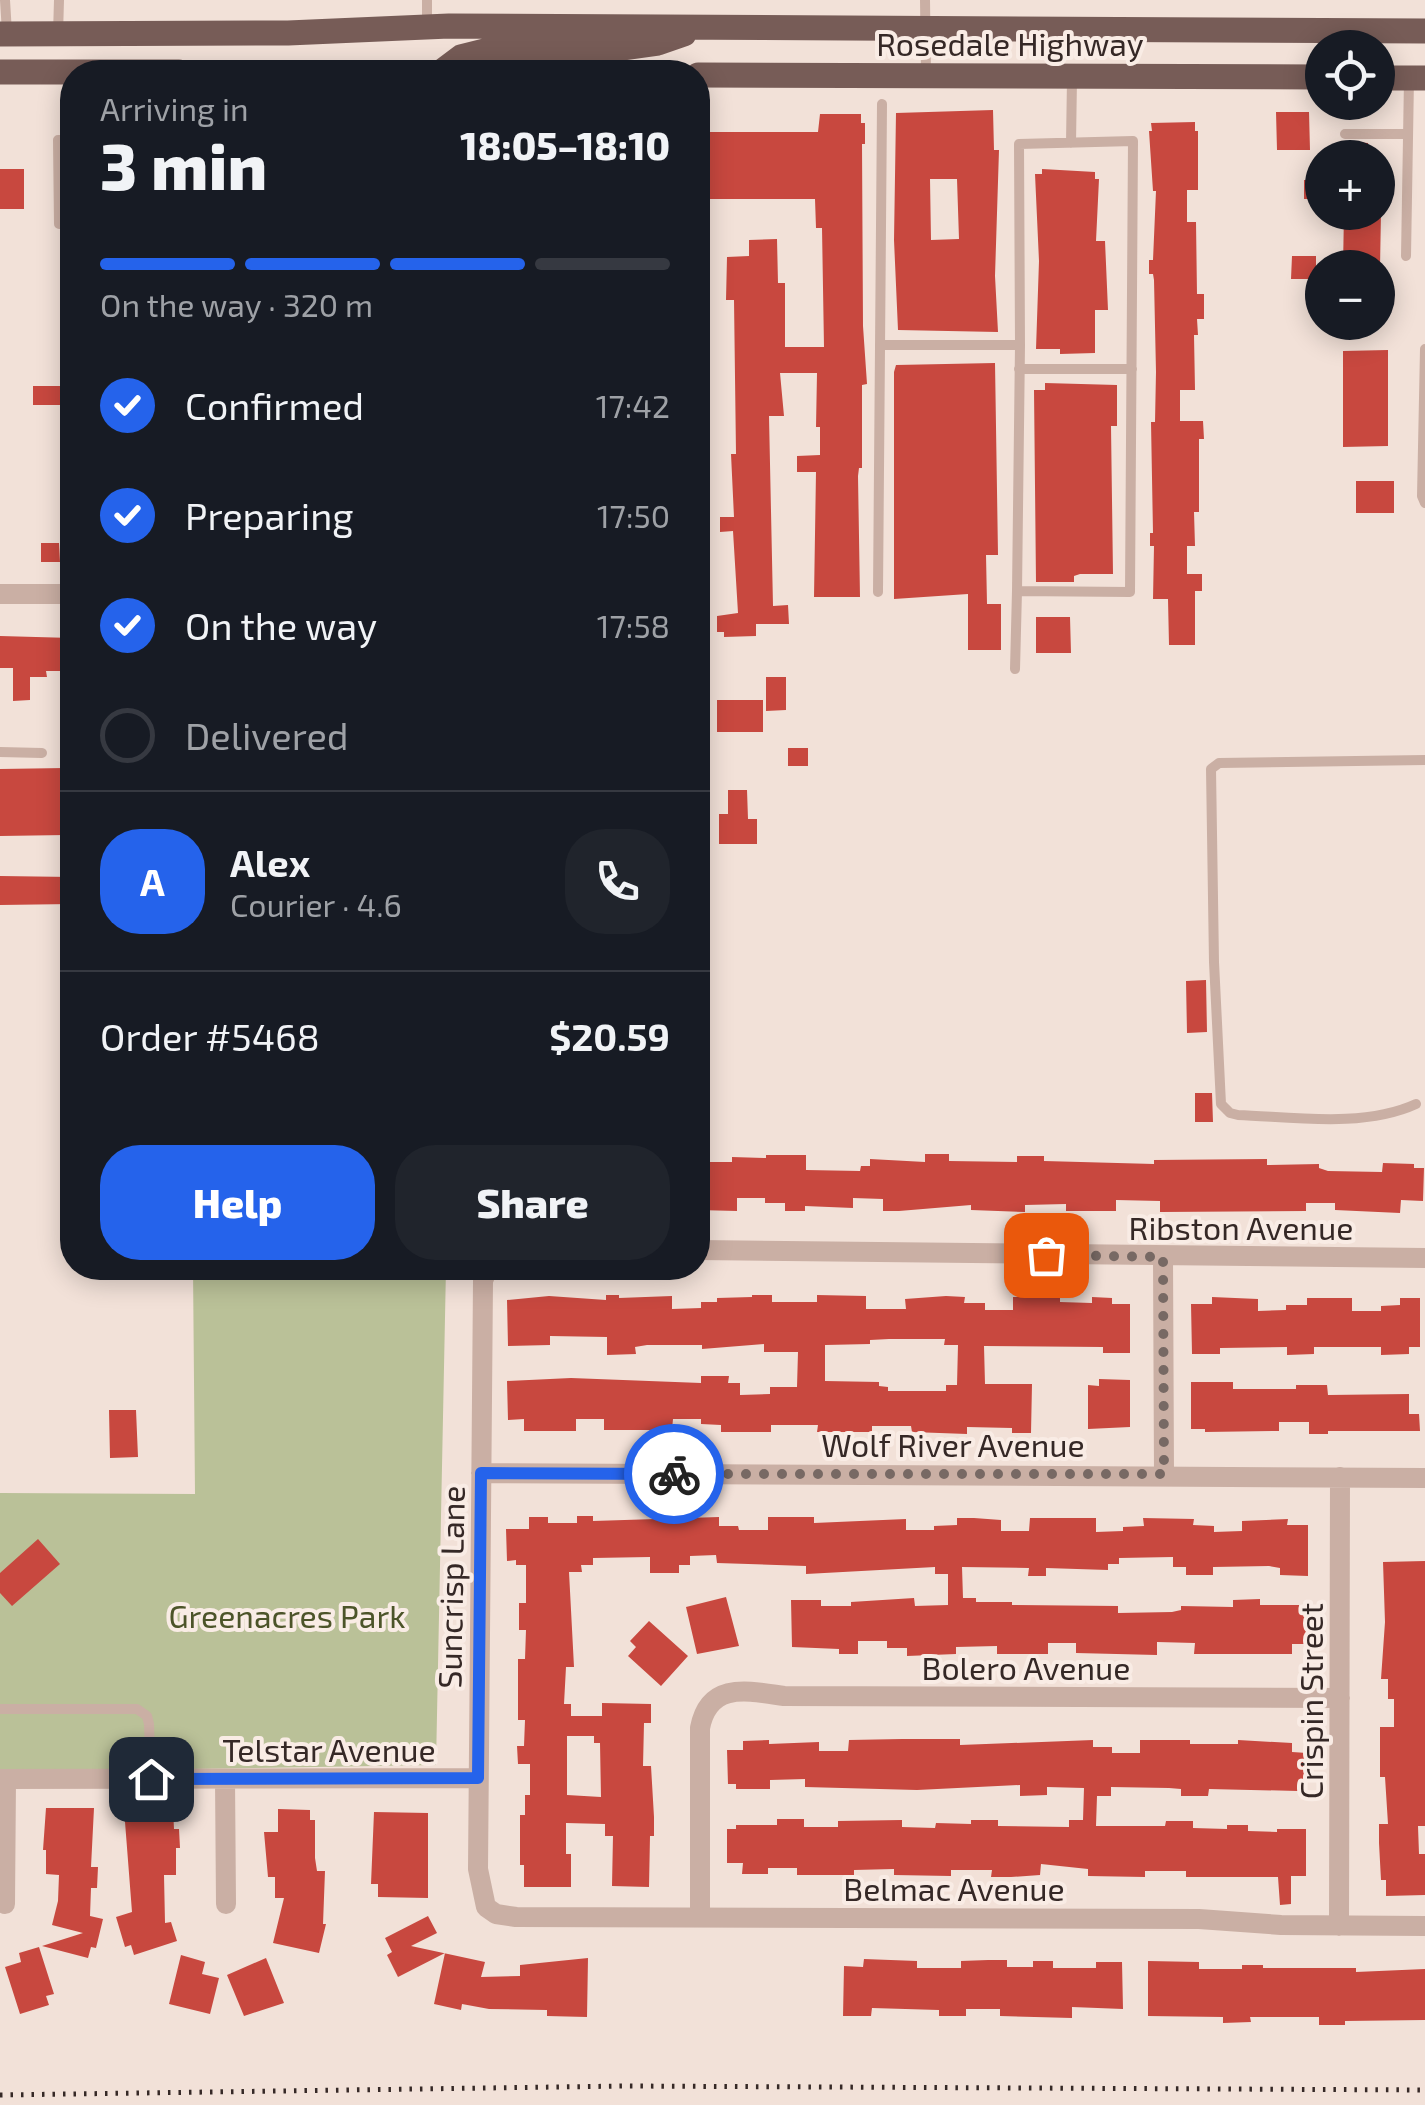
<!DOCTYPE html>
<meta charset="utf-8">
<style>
body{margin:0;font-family:"Exo 2",sans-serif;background:#20242c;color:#f1f3f6;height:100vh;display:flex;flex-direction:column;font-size:38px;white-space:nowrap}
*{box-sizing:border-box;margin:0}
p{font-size:32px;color:#9ea1a6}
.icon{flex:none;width:55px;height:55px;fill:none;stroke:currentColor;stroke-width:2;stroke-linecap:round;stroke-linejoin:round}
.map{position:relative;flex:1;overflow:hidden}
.sheet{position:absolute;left:60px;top:60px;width:650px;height:1220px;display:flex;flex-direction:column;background:#171b24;border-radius:40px;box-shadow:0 5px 25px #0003}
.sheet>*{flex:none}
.fabs{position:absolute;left:1305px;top:30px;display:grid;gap:20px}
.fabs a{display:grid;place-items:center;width:90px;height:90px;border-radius:50%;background:#171b24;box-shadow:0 5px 25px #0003;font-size:50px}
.pin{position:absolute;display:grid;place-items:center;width:85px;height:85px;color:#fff;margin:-42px;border-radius:20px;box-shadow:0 5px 15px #0006}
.courier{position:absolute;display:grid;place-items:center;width:100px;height:100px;margin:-50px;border:8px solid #2563eb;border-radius:50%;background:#fff;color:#222;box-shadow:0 2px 12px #0007}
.overview em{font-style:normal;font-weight:800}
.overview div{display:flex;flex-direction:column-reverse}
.overview{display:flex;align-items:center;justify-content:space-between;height:170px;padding:0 40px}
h1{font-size:65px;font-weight:800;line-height:75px}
.bar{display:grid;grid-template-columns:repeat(4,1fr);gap:15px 10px;align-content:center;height:120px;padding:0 40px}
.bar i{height:12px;border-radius:8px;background:#363941}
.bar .current{background:#2563eb}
.bar p{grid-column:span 4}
.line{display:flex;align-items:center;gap:25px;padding:0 40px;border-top:2px solid #363941}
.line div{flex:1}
.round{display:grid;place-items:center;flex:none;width:105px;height:105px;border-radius:40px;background:#20242c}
ol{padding:0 40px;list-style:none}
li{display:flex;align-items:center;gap:30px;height:110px}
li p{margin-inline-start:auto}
li .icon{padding:10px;border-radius:50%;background:#2563eb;color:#fff;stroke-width:4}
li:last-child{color:#9ea1a6}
li i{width:55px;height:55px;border:5px solid #363941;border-radius:50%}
.cta{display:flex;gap:20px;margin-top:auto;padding:20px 40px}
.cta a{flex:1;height:115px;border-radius:40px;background:#2563eb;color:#fff;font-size:40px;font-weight:800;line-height:115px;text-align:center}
.cta a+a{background:#20242c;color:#f1f3f6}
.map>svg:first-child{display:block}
</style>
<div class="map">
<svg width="1425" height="2105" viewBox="0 0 1425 2105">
<rect width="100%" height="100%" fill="#f2e1d8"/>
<path fill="#bac198" d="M193,1268H446L436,1765L0,1772V1493L195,1494Z"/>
<path fill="#c8483f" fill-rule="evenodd" d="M993,110L994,150H999L995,276L998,332L898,330L894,240L896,113ZM930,179H957L959,239L931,240Z
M1276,112H1309L1310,150H1277Z
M820,114H861V123H865V144H862L863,326L867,384L862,385V468H859L858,476L860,597H814L816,472H797V456L820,455V427H816L817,373H780L784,416H769L773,606L788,605L789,624H756V636L724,637V632H717V616L738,613L733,531L720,532V517H734L731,454H736L734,300H726L727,257L749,256V240L777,239L778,283H785V347H824L822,228H816L815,199H704V132H818Z
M1195,122V131H1198V190H1187V222H1196L1197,294H1204V319H1197L1198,335H1194L1195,390H1180V421H1203L1204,439H1199V512H1194L1195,546H1187V574H1202V591H1195V645H1169L1168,599H1153L1154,546H1150V533H1153L1151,422H1155L1156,372L1154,280L1153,274H1149V260H1153L1156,191H1153L1149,131H1152L1151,123Z
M1341,141L1368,143V158H1341Z
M0,169H24V209H0Z
M1042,169L1095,172V179H1099L1096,241H1105L1108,310H1095V353L1060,354V349H1036L1039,261L1035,174H1042Z
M1304,180H1322V199H1304Z
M1344,212H1381L1380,268H1343Z
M1292,256H1316V279H1291Z
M1388,350V446L1343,447V351Z
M995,363L998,555H986L987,604H1001V650H968V594L894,599V372L896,365Z
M1045,383L1117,385V426H1111L1113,574H1080L1074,576V582H1036L1034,390H1045Z
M33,386H72V405H33Z
M1356,481H1394V513H1356Z
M41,543H59L60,562H41Z
M1036,617H1070L1071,653H1036Z
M0,636L72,638V671H46L47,677H30V700L13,701V668H0Z
M766,677H786V710L766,711Z
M717,700H763V732H717Z
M788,748H808V766H788Z
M65,768L66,835L0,836V769Z
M728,790H747L748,819H757V844H719V814H728Z
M0,876L72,877V904L0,905Z
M1206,980L1207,1032L1187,1033L1186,981Z
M1195,1093H1212L1213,1122H1195Z
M925,1154H949V1161L1017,1162V1156H1044V1161L1154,1164V1160L1267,1159V1165L1319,1164V1168L1328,1171L1382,1172L1383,1163L1414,1164V1168H1424L1423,1201L1401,1200L1400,1213L1335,1210V1203H1306V1211L1160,1212V1201L1116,1200V1211H1066V1204L1025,1205V1212L971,1210V1205L899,1211H883V1199L853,1198V1208L805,1206V1211H785V1203H765V1198H737V1211L698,1210V1162H732V1157L766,1158V1155H806V1170L860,1171L861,1166H870V1159L925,1162Z
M606,1295H619V1298L672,1296V1309L701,1308V1302H717V1298L752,1297V1295H772V1302H817V1295L866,1296V1309H906L905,1299L946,1296L965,1297L964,1303H985V1310H1013V1297H1060V1302L1092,1303V1297L1112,1298V1304H1130V1353H1103V1347L984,1346L985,1384H1032L1031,1433H1012V1428L967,1427V1434L912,1432L911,1426H872V1432H817L818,1425H771V1432H721V1425L701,1424V1419H673L672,1430H604V1419H576V1431H524V1419L508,1420L507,1381L571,1378L701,1383V1376H729L728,1383H740V1395L770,1394V1387H797L798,1352H764V1344L702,1349V1345H647L635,1347L636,1354L607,1355V1337L550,1336V1345L508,1346L507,1300L549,1296L606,1300ZM889,1339H945L944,1345H958L957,1385H946V1391H888V1387L879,1386V1382L825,1381V1345L870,1344V1340Z
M1212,1297L1258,1299V1311L1286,1310V1305H1307V1298H1352V1311H1381V1306L1400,1305V1298H1420V1347H1409V1354L1381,1355V1347H1314V1354L1287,1355V1347L1220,1348V1354H1192L1191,1304H1212Z
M1099,1379L1130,1380V1427L1088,1429V1385L1099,1386Z
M1191,1382H1233V1389H1296V1385H1327L1328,1395L1409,1394V1414H1419L1420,1431H1328V1434H1309V1422H1279V1431L1205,1432V1429H1191Z
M109,1410H136L138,1457L110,1458Z
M577,1516H593V1521L719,1517V1526H738L739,1530H768V1517H814V1523L906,1519V1530H934V1526L957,1525V1518H974L1001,1520V1531H1029L1030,1518H1096V1532L1123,1531V1527L1144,1526L1143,1518L1194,1519L1193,1525L1214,1526V1532L1242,1531V1521L1288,1519L1287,1525H1308V1576L1280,1575V1568L1269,1566L1213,1567V1575H1186V1567H1173V1557L1119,1558V1564H1108V1570L1046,1568V1576H1028L1029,1568L962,1567L963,1598H976V1602H1012V1605L1118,1606V1613L1172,1612L1181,1610V1606L1233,1607V1600L1260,1599V1605H1299V1610H1308V1644H1292V1654H1194L1195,1643L1157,1642V1655L1076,1653V1643H1048V1654H997V1646L956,1647V1654L907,1656V1648H887V1641H858V1654H839V1649L792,1647L791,1600H821V1606H851V1602L914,1598L915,1606L948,1605V1574H935V1567L806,1574V1566L717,1563L716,1555L690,1556V1565H679V1573H650V1557L593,1558V1565H581L582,1572H569L574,1667H566L564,1704H571V1716H602V1703L651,1704V1723H644L643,1766H651L654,1817V1836H650L649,1887L612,1886L613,1836H605V1824L566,1823V1854H571V1887H524V1865H520V1815H525V1795H530V1764H518L517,1746H524L525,1720H518V1659H525L526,1630H519V1603H526V1565H516V1560L507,1561L506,1529H529V1517H548V1523H577ZM567,1736H594V1743H600L601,1797L567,1795Z
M38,1539L60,1564L12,1606L0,1593V1573Z
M1425,1561V1826H1418L1419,1854H1425V1895L1386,1896V1880H1381L1379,1843V1824H1388L1385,1777H1380V1727H1394V1699H1388V1679H1381L1385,1622L1383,1562Z
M726,1597L739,1646L697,1654L686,1607Z
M649,1621L688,1656L661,1686L628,1656L636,1647L630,1641Z
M902,1739H960V1745L1093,1740V1747H1112V1753H1140V1740H1190V1744H1238V1740L1292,1743V1752L1307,1753V1787H1298V1791L1209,1789L1208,1796H1181V1789L1169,1788L1111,1787V1796H1097L1096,1826H1165L1166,1821H1193V1828L1227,1829V1825H1248V1831L1277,1832V1829H1306V1876H1291V1904L1280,1905L1278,1877H1186V1871H1145V1877L1088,1876V1869L1041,1864L1040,1875L1011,1877H991L992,1870H951V1876L894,1875V1869L854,1870V1875H797V1868H768V1874H742L743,1863H727V1829H736V1825H777V1819H804V1827H838V1821L902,1820V1827L935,1828L936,1823L971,1824V1820H998V1826L1069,1827V1820H1083L1084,1788L1047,1787V1795L1020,1796V1785L917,1790L805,1787V1779L770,1780V1789H736V1784H728L727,1750H743V1741L769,1740V1744L819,1742V1751H848L849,1740Z
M46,1808H94L91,1867H98L97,1888H91L90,1916L103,1919L96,1948L91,1947L88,1958L42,1946L83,1933L52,1925L58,1901L59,1875L46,1874V1850H43Z
M173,1808L174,1829H179L180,1848H176V1875H164L165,1923L171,1922L177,1941L134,1955L131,1945L125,1947L116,1917L132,1912L124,1809Z
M278,1809L310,1810V1820H315V1858L317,1871H325L323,1924H326L319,1953L273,1943L284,1898H275V1877H268L264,1832H278Z
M374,1812L428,1813V1898L378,1897V1884H371Z
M428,1916L437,1933L411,1946L485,1962L481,1977L520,1976V1965L588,1958L587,2017L547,2016V2010L489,2009L462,2004L461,2010L434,2004L445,1953L398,1977L387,1955L392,1952L385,1938Z
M39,1947L54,1994L46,1996L49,2005L20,2014L5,1967L21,1962L19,1953Z
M181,1955L205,1962L202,1974L219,1978L210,2014L169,2004Z
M266,1958L284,2003L244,2016L227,1975Z
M864,1959L917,1961V1968H961V1961L988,1960H1007V1967H1033V1961H1053V1968H1096V1962H1122L1123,2009L1072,2007V2018L1000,2016V2009H966V2016H939V2010L872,2008L871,2016H843L844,1966L863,1967Z
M1148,1961L1199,1962V1969H1242V1965H1263V1968H1356V1972L1425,1969V2020L1345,2021V2025H1319V2017H1250L1251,2022L1223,2023V2017L1148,2016Z"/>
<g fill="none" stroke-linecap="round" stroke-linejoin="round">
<path stroke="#caafa4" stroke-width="10" d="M5,0L7,33
M427,0V24
M925,0L926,74
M58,34L59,0
M71,72L72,140
M1345,134H1408
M72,140H58L59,224H72
M1071,143L1072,79
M1406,256L1409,79
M880,345H1020L1019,144L1133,141L1130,592L1017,591L1020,345
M1425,349L1422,496L1425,503
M1019,369H1132
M878,592L882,104
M1015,669L1017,591
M0,752L42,753
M1416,1104C1364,1128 1293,1117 1238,1115L1230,1113L1221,1104L1214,962L1211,769L1219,763L1425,760
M0,1709H137L147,1716L149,1724L151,1779"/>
<path stroke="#caafa4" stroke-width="20" d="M0,594H72
M698,1250L1425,1258
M1163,1257L1164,1474
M488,1268L483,1281L478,1869L486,1907L496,1914L516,1917L1199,1919L1281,1925L1425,1926
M481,1473L1425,1478
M0,1779L478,1778
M225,1779L226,1904
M5,1904L6,1779
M700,1917V1728C709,1681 748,1691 784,1696L1340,1698
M1339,1926L1340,1477"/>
<path stroke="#775c57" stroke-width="25" d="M0,34L288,33L449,26L1425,31
M0,72H179
M441,72L461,57L485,51L622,48L658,43L684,34
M698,75L1322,77
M1378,78H1425"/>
<path stroke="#352826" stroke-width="5" stroke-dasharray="2.5 8" stroke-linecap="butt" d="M0,2095L626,2086L1425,2090"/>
</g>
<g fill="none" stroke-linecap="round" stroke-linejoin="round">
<path stroke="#776964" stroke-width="10" stroke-dasharray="0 18" d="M674,1474H1164L1163,1257L1046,1255"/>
<path stroke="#2563eb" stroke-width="12" d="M151,1779L478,1778L481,1473L674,1474"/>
</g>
<g text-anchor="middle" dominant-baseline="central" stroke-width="8" stroke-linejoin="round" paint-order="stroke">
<g font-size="32" fill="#352826" stroke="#f9ece5">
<text x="1010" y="43">Rosedale Highway</text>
<text x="1241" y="1227">Ribston Avenue</text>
<text x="953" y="1444">Wolf River Avenue</text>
<text transform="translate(450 1587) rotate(-89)">Suncrisp Lane</text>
<text x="1026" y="1667">Bolero Avenue</text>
<text transform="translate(1310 1701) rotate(-90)">Crispin Street</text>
<text x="329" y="1749">Telstar Avenue</text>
<text x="954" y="1888">Belmac Avenue</text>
</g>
<g font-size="32" fill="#4c5429" stroke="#f9ece5">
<text x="287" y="1615">Greenacres Park</text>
</g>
</g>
</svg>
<div class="fabs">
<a><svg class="icon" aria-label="locate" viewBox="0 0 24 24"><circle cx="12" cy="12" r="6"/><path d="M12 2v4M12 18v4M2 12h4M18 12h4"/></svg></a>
<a>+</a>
<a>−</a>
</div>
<div class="pin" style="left:1046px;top:1255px;background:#ea580c"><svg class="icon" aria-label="bag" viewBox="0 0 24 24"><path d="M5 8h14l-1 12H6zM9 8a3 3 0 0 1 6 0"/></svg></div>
<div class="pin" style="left:151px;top:1779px;background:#1f2937"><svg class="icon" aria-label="home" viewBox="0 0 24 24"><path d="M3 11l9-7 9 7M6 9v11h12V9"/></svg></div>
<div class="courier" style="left:674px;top:1474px"><svg class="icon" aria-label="bike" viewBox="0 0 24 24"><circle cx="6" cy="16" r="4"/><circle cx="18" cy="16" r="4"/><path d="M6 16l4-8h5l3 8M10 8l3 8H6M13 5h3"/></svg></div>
<section class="sheet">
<div class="overview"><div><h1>3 min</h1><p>Arriving in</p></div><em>18:05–18:10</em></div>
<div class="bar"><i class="current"></i><i class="current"></i><i class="current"></i><i></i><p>On the way · 320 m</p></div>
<ol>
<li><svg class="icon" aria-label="check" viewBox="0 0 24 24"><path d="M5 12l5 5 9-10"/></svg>Confirmed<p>17:42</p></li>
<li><svg class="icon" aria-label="check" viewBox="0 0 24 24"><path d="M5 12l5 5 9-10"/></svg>Preparing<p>17:50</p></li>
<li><svg class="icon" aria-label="check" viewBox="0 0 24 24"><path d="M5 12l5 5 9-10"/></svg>On the way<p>17:58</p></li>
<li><i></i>Delivered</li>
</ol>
<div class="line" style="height:180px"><b class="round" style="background:#2563eb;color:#fff">A</b><div><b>Alex</b><p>Courier · 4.6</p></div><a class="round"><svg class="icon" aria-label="phone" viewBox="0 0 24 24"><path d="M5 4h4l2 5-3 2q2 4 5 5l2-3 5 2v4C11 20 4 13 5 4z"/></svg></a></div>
<div class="line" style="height:130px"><div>Order #5468</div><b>$20.59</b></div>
<div class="cta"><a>Help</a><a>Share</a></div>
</section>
</div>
